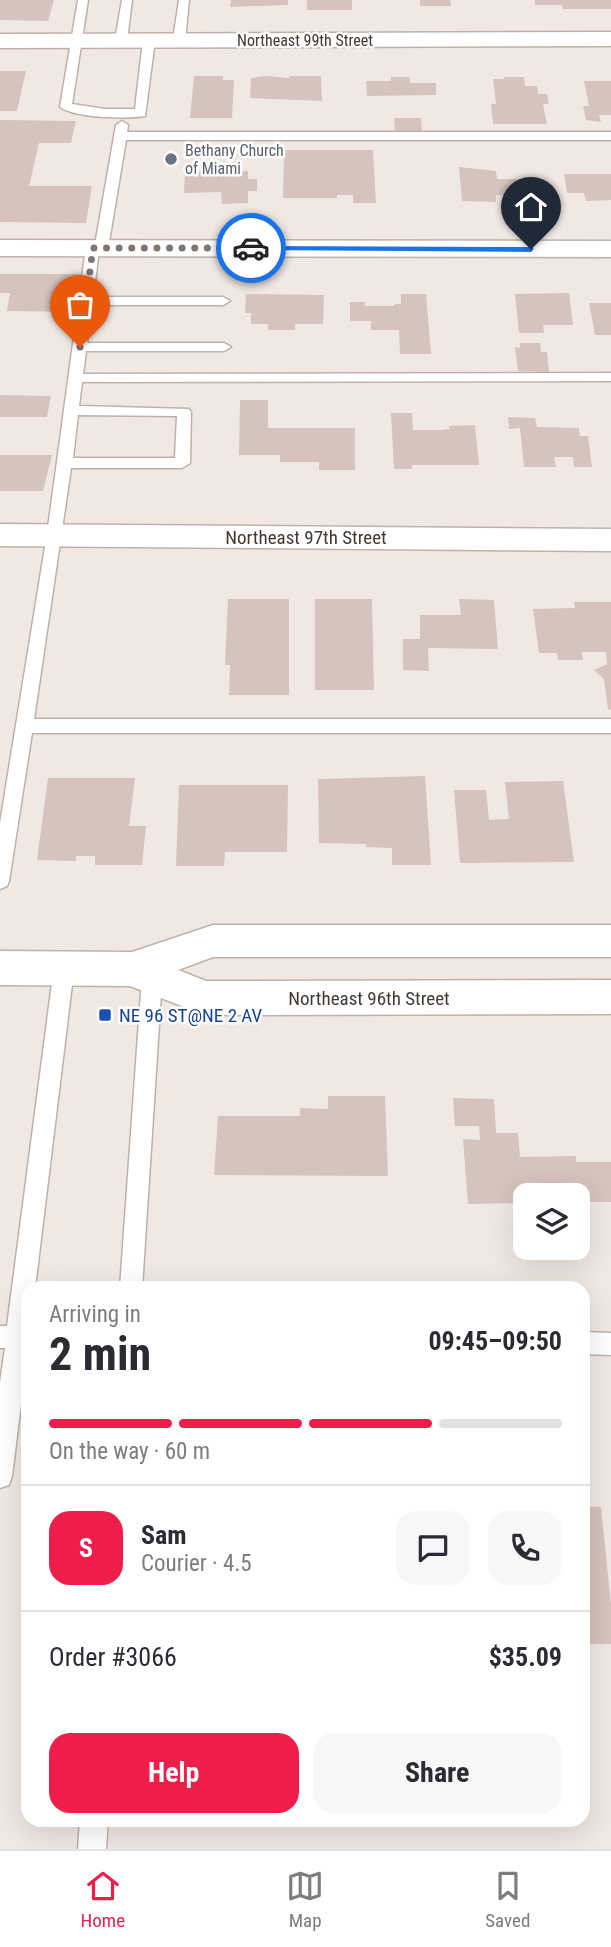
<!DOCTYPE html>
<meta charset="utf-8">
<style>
body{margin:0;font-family:"Roboto Condensed",sans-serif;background:#f7f7f7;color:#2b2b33;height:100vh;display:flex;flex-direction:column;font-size:26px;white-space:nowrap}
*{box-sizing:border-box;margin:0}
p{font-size:23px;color:#7c7c81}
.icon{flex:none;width:38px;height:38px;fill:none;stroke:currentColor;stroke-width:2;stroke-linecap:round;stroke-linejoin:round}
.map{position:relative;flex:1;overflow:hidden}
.sheet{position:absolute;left:21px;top:1281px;width:569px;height:546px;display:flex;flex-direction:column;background:#fff;border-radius:21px;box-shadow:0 7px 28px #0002}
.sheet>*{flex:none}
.controls{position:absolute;left:513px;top:1183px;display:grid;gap:14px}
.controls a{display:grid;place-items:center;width:77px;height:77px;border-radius:14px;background:#fff;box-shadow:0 7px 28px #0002;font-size:35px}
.pin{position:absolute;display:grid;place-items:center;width:60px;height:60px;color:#fff;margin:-72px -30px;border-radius:50% 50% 50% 0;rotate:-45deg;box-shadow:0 0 7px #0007}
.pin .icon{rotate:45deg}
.courier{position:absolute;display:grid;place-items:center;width:70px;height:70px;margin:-35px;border:5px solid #1a73e8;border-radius:50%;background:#fff;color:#222;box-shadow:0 2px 9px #0007}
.headline em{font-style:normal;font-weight:700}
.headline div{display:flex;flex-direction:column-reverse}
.headline{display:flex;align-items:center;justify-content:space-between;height:119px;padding:0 28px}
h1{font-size:46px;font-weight:700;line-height:52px}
.bar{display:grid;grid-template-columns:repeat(4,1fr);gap:10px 7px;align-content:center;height:84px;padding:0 28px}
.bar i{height:9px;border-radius:5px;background:#e1e1e2}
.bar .current{background:#ee1d49}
.bar p{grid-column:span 4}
.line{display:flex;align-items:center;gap:18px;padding:0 28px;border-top:2px solid #e1e1e2}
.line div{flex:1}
.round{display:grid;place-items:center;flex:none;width:74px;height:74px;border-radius:21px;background:#f7f7f7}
.cta{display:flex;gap:14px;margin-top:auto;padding:14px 28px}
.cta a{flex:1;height:80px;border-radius:21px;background:#ee1d49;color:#fff;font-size:28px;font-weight:700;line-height:80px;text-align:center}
.cta a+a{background:#f7f7f7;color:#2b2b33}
.dock{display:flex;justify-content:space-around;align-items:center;height:98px;border-top:2px solid #e1e1e2;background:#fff;font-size:19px;color:#7c7c81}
.dock a{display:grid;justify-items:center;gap:4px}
.dock .current{color:#ee1d49}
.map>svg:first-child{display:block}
</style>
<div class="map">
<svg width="611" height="1849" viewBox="0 0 611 1849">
<rect width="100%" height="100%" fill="#f1e8e4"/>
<path fill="#d5c3bd" d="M0,0H54L48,21L0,20Z
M231,0H288V5L230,7Z
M307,0H352V10H307Z
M420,0H450L451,6H420Z
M535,0H611V9H563L562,5H535Z
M0,71H26L17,111H0Z
M194,76H223V80H234L232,118H190Z
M266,76L289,78V76H321L322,101L250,98L251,78Z
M391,77H409L410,83H436V95L367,96L366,81H391Z
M504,77H524L525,86H537L538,94H547L549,104H543L547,124H493L491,104H496L493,79H504Z
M584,81H611V115H599L601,122L586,120L583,106H589Z
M394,118H421L422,131H395Z
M0,120L76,121L71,143H39L29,186H92L86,223L0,222Z
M284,150H373L376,203H353V195H337V198H283Z
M459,167L496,171L497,179H538L540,194L496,195V202L462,201Z
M248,171V179H257V191H248V203L222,204L221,192L184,193L185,172Z
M564,174H611V200L586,201L584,193H567Z
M0,274H79L74,312L7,311L10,293H0Z
M569,293L573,325H543L544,333H519L515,294Z
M246,294L324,295L323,324H295V330H268V324H251V313H245Z
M401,294H426L431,354H400L399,330H371V321H350V302H365V306H394V304H401Z
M589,303H611V335H595Z
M520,343H540L541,352H547L549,372L518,371L515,347L520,348Z
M0,395L51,396L47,417H0Z
M240,400H268V428H355V470H319V462H280V455H239Z
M391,413H412L413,430H442L450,429L449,426L475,425L479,465H412V469H394Z
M508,417L535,418L537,427L579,428L580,436H588L592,467H574L573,457H554L556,467H524L520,428L509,429Z
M0,455H52L43,491H0Z
M228,599H289V695H229L230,665H225Z
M315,599H372L374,690H315Z
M459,599L494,600L498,649L428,648L429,671L403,670V639H420V615H461Z
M574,602H611V710L608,709L604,679L594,670L607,664L606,652H582L583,660H558L557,653H539L533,609L575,608Z
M425,776L431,865H392V848L366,847V844L319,843L318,779Z
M48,778H135L129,826H146L142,865H95V856H76V861L37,860Z
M563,781L574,862L460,863L454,790H486L489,820L509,819L505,782Z
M179,785H288L287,852H225L224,866H176Z
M328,1096H385L388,1176L214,1175L218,1116H300V1108L328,1109Z
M453,1098L494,1099L496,1133H518L520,1157L576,1156V1162H611V1202H578V1195H525V1203L468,1204L463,1139L480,1140L479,1126H455Z
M583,1506L601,1507L611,1605V1644H583Z"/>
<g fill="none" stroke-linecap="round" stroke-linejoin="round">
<defs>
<path id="service" d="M78,0H88L72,104L105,109H135L143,40L149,37L155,40L145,116C126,119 75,118 60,107Z
M122,0H132L127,40L121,43L115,40Z
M179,0H189L185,40L179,43L173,40Z
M122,121L128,125L127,132H611V140H126L108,248L99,251L93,297H223L230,301L223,305H92L87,343H224L231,347L224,351H86L83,374L611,373V381L82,382L79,406L189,409L191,412L190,463L182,468H71L34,719H611V733H32L9,881L7,886L0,889V823L47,535L86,248L95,245L116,125ZM78,415L177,416L175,458H73Z
M64,960L71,962L74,968L35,1288H28V1348L12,1476L9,1485L0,1488V1383L5,1348H0V1326H7L54,968L57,962Z
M152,970L159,972L162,978L142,1288H120L142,978L145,972Z
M583,1332L611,1333V1355L583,1354Z
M80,1820H108L106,1849H78Z"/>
<path id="minor" d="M611,32V46L0,48V34Z
M0,240L611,241V257L0,256Z
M0,524L611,529V551L0,546Z"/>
<path id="tertiary" d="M213,925H611V957H213L178,970L206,981L611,980V1014L205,1015L130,986L0,985V951L132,952Z"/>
</defs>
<use href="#service" stroke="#bfb1aa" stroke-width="3"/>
<use href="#minor" stroke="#bfb1aa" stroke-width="3"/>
<use href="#tertiary" stroke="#bfb1aa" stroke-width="3"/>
<use href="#service" fill="#fff" fill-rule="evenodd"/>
<use href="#minor" fill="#fff" fill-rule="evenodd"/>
<use href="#tertiary" fill="#fff" fill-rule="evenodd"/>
</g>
<path fill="#1a73e8" d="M251,246L531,247L534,249L531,252L248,250Z"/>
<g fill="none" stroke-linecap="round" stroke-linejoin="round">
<path stroke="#7f7672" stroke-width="7" stroke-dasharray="0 12.6" d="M80,347L93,248H251"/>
</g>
<circle fill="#6b7280" stroke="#fff" stroke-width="2.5" cx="171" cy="159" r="7"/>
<rect fill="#1a4fb4" stroke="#fff" stroke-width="2.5" x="98" y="1008" width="14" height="14" rx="3.5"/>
<g text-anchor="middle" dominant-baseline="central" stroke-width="5" stroke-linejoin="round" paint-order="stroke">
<g font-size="16" fill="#423834" stroke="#fff">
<text x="305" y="40">Northeast 99th Street</text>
</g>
<g font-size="16" fill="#5b616d" stroke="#fff" text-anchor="start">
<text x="185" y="150">Bethany Church<tspan x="185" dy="18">of Miami</tspan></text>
</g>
<g font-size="19" fill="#423834" stroke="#fff">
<text x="306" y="537">Northeast 97th Street</text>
<text x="369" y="998">Northeast 96th Street</text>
</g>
<g font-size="19" fill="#164399" stroke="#fff" text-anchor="start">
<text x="119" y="1015">NE 96 ST@NE 2 AV</text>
</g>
</g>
</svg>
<div class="controls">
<a><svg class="icon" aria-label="layers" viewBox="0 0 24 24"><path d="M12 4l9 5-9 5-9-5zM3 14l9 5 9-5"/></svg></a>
</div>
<div class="pin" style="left:80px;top:347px;background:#ea580c"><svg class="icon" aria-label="bag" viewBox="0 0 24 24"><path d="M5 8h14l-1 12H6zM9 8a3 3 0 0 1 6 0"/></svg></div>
<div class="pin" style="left:531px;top:249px;background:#1f2937"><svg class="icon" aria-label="home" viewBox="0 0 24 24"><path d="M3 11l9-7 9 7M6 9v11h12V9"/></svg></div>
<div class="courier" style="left:251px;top:248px"><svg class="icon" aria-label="car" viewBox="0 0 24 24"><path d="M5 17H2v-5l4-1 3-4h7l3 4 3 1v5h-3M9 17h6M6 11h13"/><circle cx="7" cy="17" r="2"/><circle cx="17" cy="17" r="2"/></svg></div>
<section class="sheet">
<div class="headline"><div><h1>2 min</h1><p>Arriving in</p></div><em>09:45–09:50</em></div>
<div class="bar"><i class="current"></i><i class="current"></i><i class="current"></i><i></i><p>On the way · 60 m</p></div>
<div class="line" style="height:126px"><b class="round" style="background:#ee1d49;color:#fff">S</b><div><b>Sam</b><p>Courier · 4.5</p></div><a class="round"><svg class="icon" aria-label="chat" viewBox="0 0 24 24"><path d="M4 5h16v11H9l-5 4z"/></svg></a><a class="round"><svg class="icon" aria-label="phone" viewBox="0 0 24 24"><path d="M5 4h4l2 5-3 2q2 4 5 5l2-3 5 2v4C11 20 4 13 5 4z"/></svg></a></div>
<div class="line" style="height:91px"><div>Order #3066</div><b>$35.09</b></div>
<div class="cta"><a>Help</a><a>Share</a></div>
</section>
</div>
<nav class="dock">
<a class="current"><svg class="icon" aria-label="home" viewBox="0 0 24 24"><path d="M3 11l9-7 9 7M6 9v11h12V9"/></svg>Home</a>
<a><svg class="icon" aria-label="map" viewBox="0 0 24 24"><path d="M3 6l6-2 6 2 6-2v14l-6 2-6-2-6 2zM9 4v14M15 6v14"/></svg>Map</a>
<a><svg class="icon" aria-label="saved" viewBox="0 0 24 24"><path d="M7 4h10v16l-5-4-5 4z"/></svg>Saved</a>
</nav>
